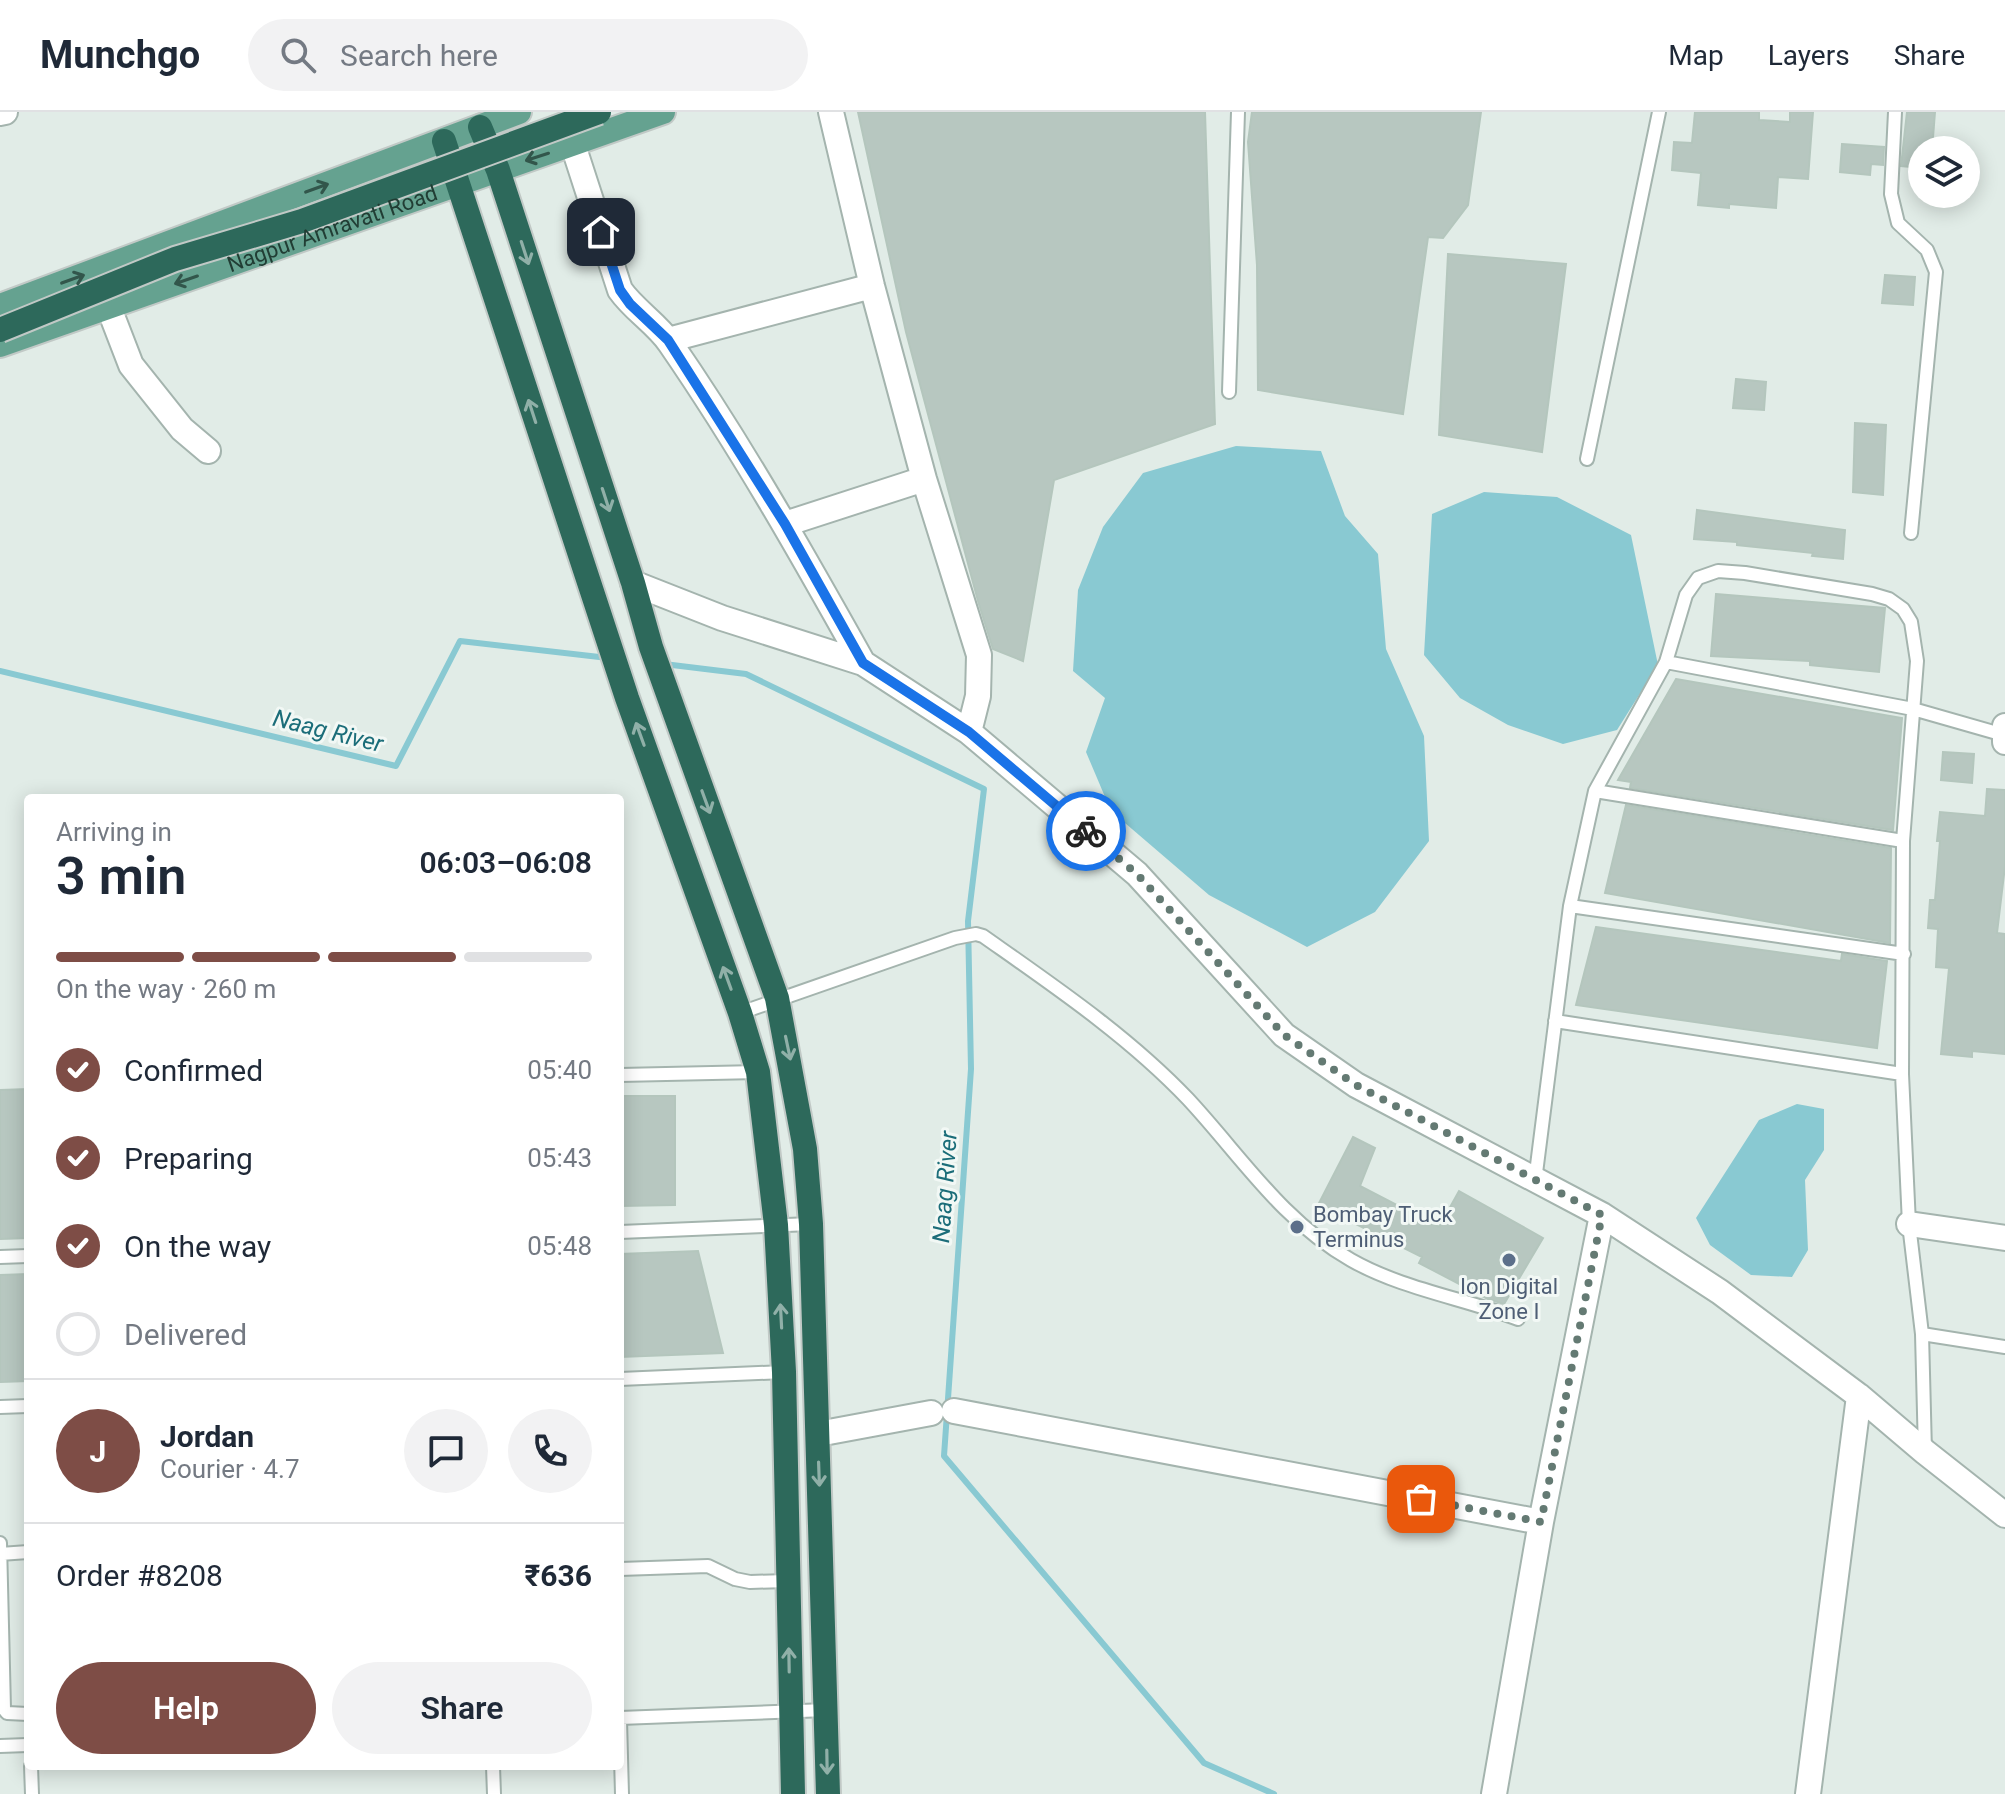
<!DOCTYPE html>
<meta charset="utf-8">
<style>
body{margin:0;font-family:Roboto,sans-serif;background:#f2f2f3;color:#1f2937;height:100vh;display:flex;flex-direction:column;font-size:30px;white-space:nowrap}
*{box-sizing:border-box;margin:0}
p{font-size:26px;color:#747a83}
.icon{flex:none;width:44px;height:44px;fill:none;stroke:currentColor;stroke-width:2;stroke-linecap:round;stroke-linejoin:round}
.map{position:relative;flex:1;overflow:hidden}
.panel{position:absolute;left:24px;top:682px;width:600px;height:976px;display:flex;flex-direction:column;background:#fff;border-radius:8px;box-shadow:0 4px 20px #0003}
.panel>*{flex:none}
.controls{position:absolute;left:1908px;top:24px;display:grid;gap:16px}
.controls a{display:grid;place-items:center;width:72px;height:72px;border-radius:50%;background:#fff;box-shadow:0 4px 20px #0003;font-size:40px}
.pin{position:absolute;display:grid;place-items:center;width:68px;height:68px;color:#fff;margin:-34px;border-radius:16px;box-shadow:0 4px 12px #0006}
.courier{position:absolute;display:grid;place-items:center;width:80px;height:80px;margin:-40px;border:6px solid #1a73e8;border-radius:50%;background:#fff;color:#222;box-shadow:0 2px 10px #0007}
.headline em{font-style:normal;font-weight:600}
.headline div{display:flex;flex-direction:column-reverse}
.headline{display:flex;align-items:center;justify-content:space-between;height:136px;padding:0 32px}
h1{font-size:52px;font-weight:600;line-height:60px}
.bar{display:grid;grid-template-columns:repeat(4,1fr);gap:12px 8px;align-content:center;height:96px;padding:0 32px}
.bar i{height:10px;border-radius:6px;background:#e0e1e3}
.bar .current{background:#7e4d46}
.bar p{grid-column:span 4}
.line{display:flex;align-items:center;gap:20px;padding:0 32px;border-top:2px solid #e0e1e3}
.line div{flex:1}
.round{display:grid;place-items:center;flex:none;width:84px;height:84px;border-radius:42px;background:#f2f2f3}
ol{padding:0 32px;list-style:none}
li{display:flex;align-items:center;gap:24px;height:88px}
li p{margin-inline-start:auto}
li .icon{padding:8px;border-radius:50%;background:#7e4d46;color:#fff;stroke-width:4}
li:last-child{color:#747a83}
li i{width:44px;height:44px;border:4px solid #e0e1e3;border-radius:50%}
.primary-button{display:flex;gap:16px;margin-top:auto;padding:16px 32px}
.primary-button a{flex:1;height:92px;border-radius:48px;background:#7e4d46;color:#fff;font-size:32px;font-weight:600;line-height:92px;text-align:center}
.primary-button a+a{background:#f2f2f3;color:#1f2937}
header{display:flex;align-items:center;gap:48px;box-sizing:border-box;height:112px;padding:0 40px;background:#fff;border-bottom:2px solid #e0e1e3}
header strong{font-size:38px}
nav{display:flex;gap:44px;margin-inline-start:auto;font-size:28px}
.search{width:560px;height:72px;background:#f2f2f3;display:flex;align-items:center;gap:20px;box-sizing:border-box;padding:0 28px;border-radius:44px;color:#747a83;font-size:30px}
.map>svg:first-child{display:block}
</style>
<header>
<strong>Munchgo</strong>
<div class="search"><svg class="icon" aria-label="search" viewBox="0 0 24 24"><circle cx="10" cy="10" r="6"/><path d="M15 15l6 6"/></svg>Search here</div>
<nav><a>Map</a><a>Layers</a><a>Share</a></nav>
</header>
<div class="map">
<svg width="2005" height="1682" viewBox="0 0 2005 1682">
<rect width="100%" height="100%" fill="#e1ece7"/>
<path fill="#89c9d2" d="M1236,334L1321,339L1345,404L1378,442L1386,537L1424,624L1429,729L1375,800L1307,835L1209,783L1111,699L1086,640L1105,586L1073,559L1078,478L1103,415L1143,361Z
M1484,380L1557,385L1631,423L1658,553L1617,618L1563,632L1508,613L1460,586L1424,543L1432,402Z
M1797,992L1824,997V1038L1805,1068L1808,1138L1792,1165L1751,1163L1710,1133L1696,1106L1759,1008Z"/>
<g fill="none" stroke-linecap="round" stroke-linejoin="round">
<path stroke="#89c9d2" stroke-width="6" d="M664,552L746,562L984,677L968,809L971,957L944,1344L1204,1651L1274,1682
M0,559L396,654L460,529L608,546"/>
</g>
<path fill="#b7c7c0" stroke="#b4c6bd" stroke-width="2" d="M858,0H1205L1215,312L1054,368L1023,549L993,537L978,489L906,220Z
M1252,0H1481L1468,93L1443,126L1428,125L1403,302L1258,278L1257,153L1248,30Z
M1695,0H1759V8L1790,10V0H1813L1808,67L1778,65L1776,96L1729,92V96L1698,93L1701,61L1672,58L1674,30L1692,31Z
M1907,0H1935L1932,38H1922V56L1901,54Z
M1842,32L1884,35L1883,53L1871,52L1870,63L1840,60Z
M1448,142L1566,152L1542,340L1439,323Z
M1885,163L1915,165L1913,193L1882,191Z
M1736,267L1766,270L1764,298L1733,296Z
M1855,311L1886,313L1883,383L1853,380Z
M1697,398L1845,418L1843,447L1812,444L1813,441L1737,433V430L1694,427Z
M1716,482L1885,496L1879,560L1810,553V549L1711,544Z
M1676,567L1902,606L1893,718L1630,676L1631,670L1618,668Z
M1943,640L1974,642L1972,671L1941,668Z
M1987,677L2005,678V754L1997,821L2005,822V942L1972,939V945L1941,942L1949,856L1936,855L1938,817L1928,816L1930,788H1935L1940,729H1937L1940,700L1985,704Z
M1626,693L1891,736L1890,831L1605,781Z
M1596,815L1841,849L1842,842L1887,849L1877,936L1576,893Z
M28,977V1126L0,1127V978Z
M620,984H675V1093L620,1094Z
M1353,1025L1375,1036L1360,1074L1439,1115L1459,1079L1543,1126L1504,1192L1488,1187L1419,1151L1422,1145L1318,1093Z
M698,1139L723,1241L620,1245V1142Z
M28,1162V1269L0,1270V1163Z"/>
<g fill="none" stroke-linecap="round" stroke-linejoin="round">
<defs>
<path id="lane" d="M1895,0L1891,82L1898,111L1927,138L1936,160L1911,421
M1229,280L1238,0
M1587,347L1659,0
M1666,550L1913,597L2004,623
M1595,679L1903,729
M1570,794L1904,842
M740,901L955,826L976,822L983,824C1054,874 1128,924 1188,987C1241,1044 1282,1109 1351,1148C1402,1177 1463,1186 1518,1207
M1555,909L1902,962
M620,963L758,960
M1535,1069L1570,794L1595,679L1666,550L1686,483L1698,466L1718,459L1745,461L1872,482L1889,487L1903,497L1911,510L1917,549L1903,729L1902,962L1909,1112L1922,1222L1925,1340
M620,1120L811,1112
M0,1145L28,1144
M1922,1222L2005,1235
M620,1267L784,1260
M0,1295L28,1294
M0,1431L4,1597L7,1601L28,1602
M0,1442L28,1440
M620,1457L708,1454L735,1467L750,1470L787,1469
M620,1606L826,1598
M620,1608L622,1682
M0,1634L28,1633
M31,1654L32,1682
M493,1654L494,1682"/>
<path id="street" d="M831,0L872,174L924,367L979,543L978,584L969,620
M0,1L5,0
M573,33L620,178C634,198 656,211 670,231C741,334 802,442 863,551
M109,196L131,253L182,317L208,339
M668,228L872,174
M785,412L924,367
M633,471L722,506L863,551L969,620L1137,762L1284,923L1356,973L1602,1103L1720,1180L1859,1284L1925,1340L2005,1403
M2005,614V630
M1909,1112L2005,1126
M954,1299L1541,1410L1602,1103
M818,1322L931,1301
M1494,1682L1541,1410
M1808,1682L1859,1284"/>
<g id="primary">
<path d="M0,194L519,0"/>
<path id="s1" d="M0,233L663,0"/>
</g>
<path id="highway" d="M480,15L498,58L633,471L651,535L777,886L805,1037L811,1112L828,1682
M444,29L627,586L740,901L758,960L776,1113L784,1260L793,1682"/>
</defs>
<use href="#lane" stroke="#a4b4ae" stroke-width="16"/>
<use href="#street" stroke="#a4b4ae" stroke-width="28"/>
<use href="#primary" stroke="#c1c9c6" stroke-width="28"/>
<use href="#highway" stroke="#c1c9c6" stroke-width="28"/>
<use href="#lane" stroke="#fff" stroke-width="12"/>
<use href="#street" stroke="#fff" stroke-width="24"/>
<use href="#primary" stroke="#65a290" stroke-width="24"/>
<use href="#highway" stroke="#2d695b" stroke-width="24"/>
<defs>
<path id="highway-bridge" d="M0,218L175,147L302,109L599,0"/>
</defs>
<use href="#highway-bridge" stroke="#c1c9c6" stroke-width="28" stroke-linecap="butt"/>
<use href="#highway-bridge" stroke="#2d695b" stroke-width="24"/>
</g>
<defs><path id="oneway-shaft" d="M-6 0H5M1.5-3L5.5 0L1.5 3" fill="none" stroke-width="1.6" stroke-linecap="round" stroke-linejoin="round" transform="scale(2)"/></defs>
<g stroke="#32564b">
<use href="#oneway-shaft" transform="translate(537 45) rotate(162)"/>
<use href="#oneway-shaft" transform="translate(317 76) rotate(-20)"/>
<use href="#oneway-shaft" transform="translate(73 167) rotate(-20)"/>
<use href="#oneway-shaft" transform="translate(186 168) rotate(161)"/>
</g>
<g stroke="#90b0a8">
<use href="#oneway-shaft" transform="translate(525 141) rotate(72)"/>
<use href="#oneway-shaft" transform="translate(532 299) rotate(-108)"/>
<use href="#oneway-shaft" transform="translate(606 388) rotate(72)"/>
<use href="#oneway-shaft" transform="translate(640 622) rotate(-110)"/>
<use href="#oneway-shaft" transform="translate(706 690) rotate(70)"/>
<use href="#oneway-shaft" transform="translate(727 866) rotate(-110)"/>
<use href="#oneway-shaft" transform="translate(788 936) rotate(78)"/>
<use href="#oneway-shaft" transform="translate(781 1204) rotate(-93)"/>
<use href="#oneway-shaft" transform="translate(819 1362) rotate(88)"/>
<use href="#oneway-shaft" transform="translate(789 1548) rotate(-91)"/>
<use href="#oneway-shaft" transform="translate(827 1650) rotate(89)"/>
</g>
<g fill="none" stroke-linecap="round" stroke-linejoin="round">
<path stroke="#647a73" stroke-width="8" stroke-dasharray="0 14.4" d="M1086,719L1137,762L1284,923L1356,973L1602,1103L1541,1410L1421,1387"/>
<path stroke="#1a73e8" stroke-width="10" d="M601,120L620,178L630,192L668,228L785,412L863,551L969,620L1086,719"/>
</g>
<g fill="#5c6f8a" stroke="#f2f8f5" stroke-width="3">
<circle cx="1297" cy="1115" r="8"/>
<circle cx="1509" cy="1148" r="8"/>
</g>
<g text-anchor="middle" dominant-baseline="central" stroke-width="6" stroke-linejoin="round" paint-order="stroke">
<g font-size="22" fill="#213d34" stroke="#f2f8f5">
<text stroke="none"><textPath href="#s1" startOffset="352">Nagpur Amravati Road</textPath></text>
</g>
<g font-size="22" fill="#4e5e75" stroke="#f2f8f5" text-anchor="start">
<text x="1313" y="1102">Bombay Truck<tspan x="1313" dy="25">Terminus</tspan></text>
<text x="1509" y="1174" text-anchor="middle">Ion Digital<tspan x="1509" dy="25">Zone I</tspan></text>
</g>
<g font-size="24" font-style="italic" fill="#1b6d79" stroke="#f2f8f5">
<text transform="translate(328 619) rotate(14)">Naag River</text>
<text transform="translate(945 1075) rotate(-86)">Naag River</text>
</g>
</g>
</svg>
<div class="controls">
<a><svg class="icon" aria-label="layers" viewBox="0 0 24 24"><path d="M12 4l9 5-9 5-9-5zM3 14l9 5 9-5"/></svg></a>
</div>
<div class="pin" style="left:1421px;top:1387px;background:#ea580c"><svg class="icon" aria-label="bag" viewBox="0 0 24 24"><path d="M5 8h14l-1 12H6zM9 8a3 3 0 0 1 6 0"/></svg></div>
<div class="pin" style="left:601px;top:120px;background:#1f2937"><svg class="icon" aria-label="home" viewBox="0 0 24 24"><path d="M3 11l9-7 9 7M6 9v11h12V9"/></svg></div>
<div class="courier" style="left:1086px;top:719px"><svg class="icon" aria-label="bike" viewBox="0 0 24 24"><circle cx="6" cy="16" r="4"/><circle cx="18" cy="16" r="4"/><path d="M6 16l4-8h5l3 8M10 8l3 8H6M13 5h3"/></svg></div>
<section class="panel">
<div class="headline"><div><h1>3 min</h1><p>Arriving in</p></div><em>06:03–06:08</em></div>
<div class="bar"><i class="current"></i><i class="current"></i><i class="current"></i><i></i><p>On the way · 260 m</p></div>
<ol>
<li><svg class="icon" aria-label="check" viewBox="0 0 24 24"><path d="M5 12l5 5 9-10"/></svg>Confirmed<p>05:40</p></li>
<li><svg class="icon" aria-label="check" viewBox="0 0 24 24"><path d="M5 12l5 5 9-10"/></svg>Preparing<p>05:43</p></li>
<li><svg class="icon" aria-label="check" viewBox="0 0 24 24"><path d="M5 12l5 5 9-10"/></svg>On the way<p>05:48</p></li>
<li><i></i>Delivered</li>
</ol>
<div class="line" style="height:144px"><b class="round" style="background:#7e4d46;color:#fff">J</b><div><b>Jordan</b><p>Courier · 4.7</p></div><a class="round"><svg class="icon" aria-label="chat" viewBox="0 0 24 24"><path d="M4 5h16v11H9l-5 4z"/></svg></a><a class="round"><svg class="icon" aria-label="phone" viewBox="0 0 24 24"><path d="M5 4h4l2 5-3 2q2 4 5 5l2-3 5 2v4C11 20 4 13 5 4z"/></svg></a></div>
<div class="line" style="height:104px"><div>Order #8208</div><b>₹636</b></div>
<div class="primary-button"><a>Help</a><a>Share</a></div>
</section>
</div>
